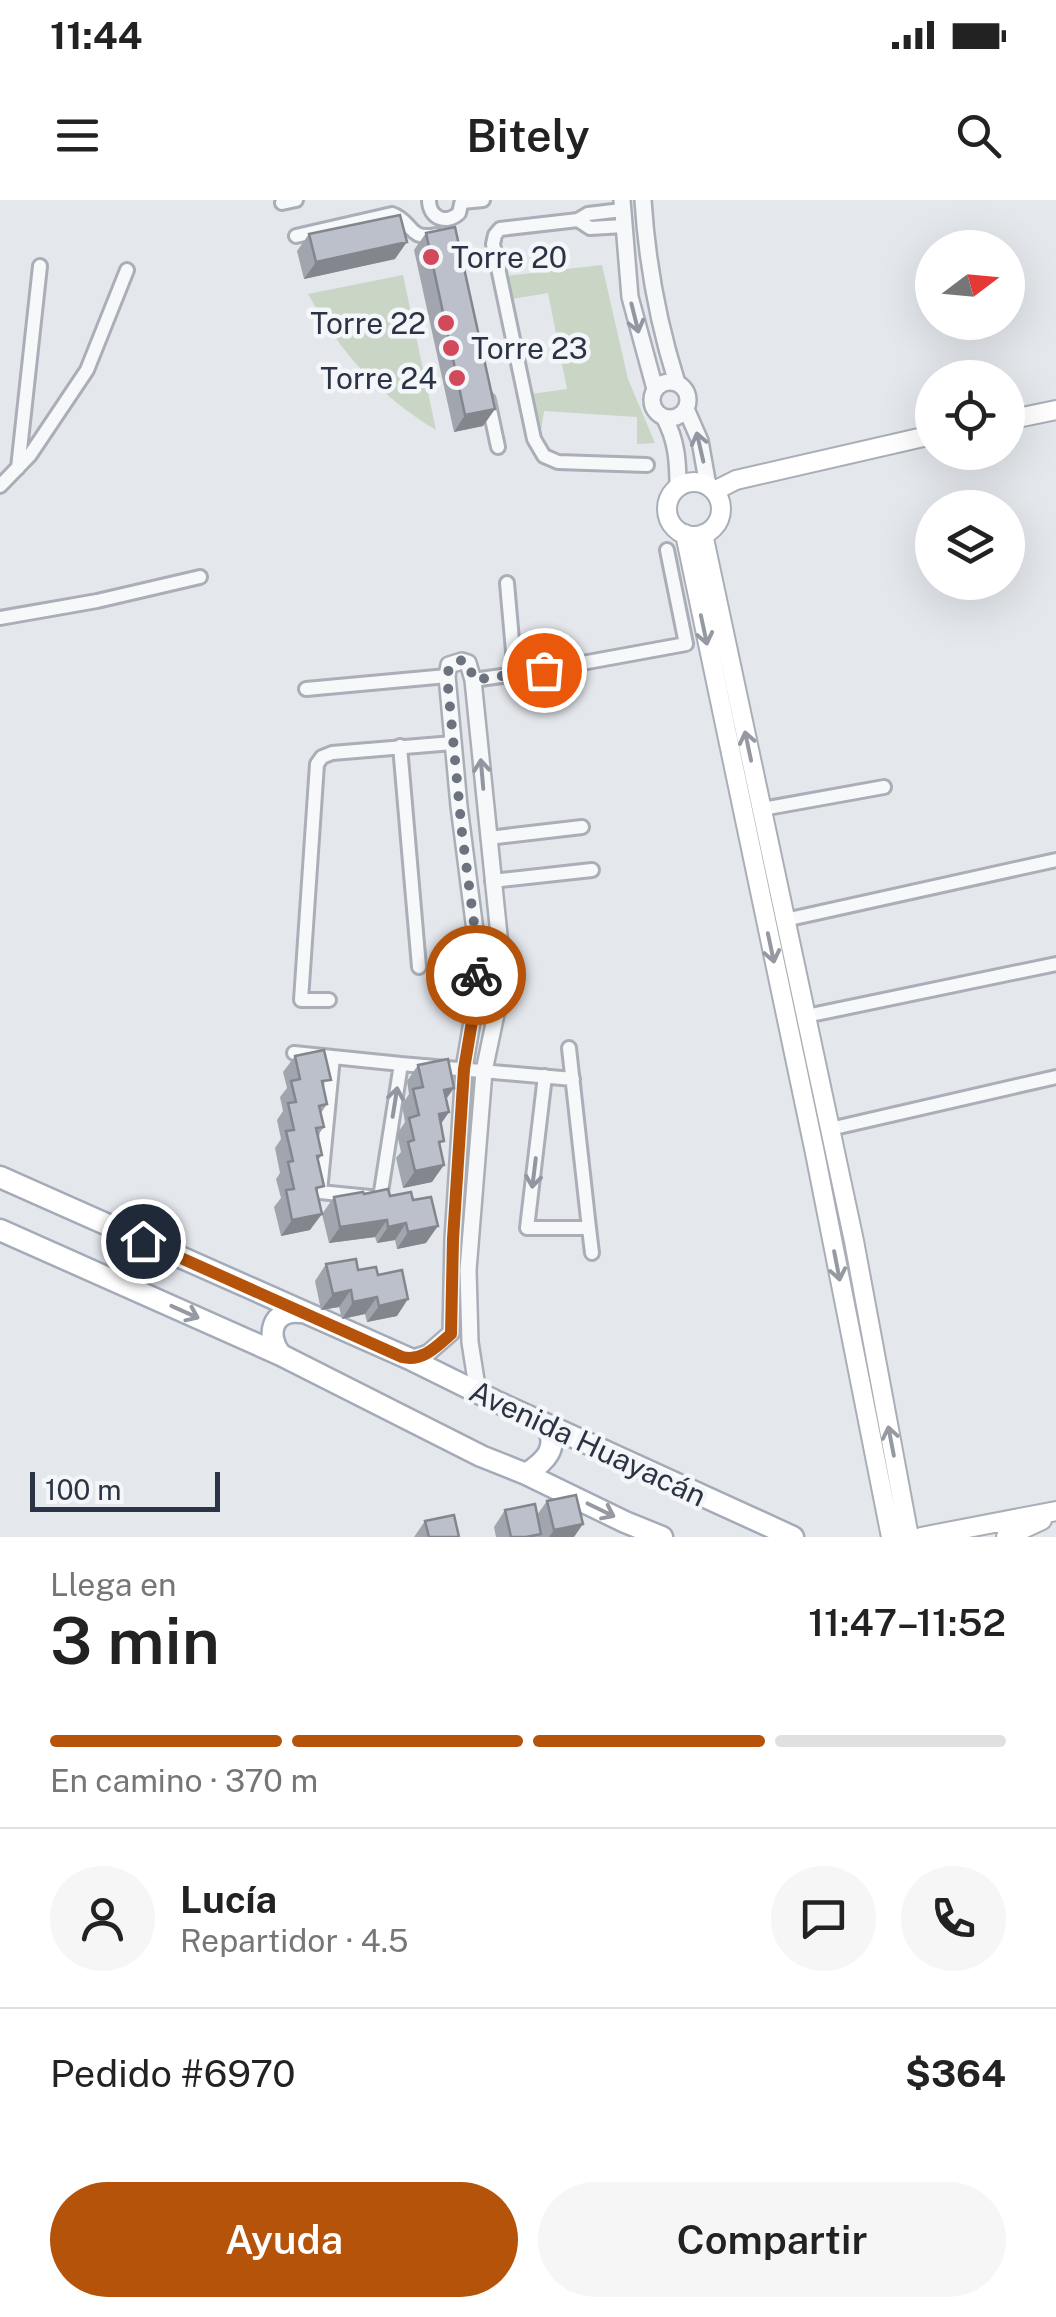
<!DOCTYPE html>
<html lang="es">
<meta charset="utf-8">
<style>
body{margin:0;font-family:"Public Sans",sans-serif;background:#f6f6f6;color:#222;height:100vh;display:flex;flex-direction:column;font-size:38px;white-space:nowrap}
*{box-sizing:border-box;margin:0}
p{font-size:32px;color:#767676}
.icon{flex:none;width:55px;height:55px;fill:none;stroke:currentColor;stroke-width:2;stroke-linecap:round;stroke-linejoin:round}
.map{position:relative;height:1337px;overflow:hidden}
.drawer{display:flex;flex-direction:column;background:#fff;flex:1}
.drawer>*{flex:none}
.needle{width:65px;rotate:74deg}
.controls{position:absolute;left:915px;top:30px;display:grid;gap:20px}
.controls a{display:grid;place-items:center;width:110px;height:110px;border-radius:50%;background:#fff;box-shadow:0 10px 40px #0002;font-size:50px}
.scale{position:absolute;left:30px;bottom:25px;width:190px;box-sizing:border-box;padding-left:10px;border:5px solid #2b3445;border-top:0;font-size:28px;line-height:35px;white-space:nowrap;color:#2b3445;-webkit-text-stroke:8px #f4f6f9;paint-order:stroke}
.pin{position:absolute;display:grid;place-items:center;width:85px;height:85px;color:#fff;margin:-42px;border:5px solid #fff;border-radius:50%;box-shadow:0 2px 10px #0007}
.courier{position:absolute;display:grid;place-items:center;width:100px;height:100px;margin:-50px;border:8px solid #b45309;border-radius:50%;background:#fff;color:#222;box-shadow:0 2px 12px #0007}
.headline em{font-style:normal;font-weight:600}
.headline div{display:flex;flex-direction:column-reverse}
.headline{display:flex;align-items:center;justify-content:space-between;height:170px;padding:0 50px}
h1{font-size:65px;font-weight:600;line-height:75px}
.bar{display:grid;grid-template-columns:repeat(4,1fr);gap:15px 10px;align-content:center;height:120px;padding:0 50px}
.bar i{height:12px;border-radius:8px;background:#e0e0e0}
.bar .on{background:#b45309}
.bar p{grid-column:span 4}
.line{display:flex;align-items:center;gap:25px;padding:0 50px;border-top:2px solid #e0e0e0}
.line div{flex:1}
.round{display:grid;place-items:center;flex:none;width:105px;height:105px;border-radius:52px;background:#f6f6f6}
.cta{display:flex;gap:20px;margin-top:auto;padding:20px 50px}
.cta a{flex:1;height:115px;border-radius:60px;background:#b45309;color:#fff;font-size:40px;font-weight:600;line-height:115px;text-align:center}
.cta a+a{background:#f6f6f6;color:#222}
.status{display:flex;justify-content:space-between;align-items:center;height:70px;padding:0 50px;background:#fff;direction:ltr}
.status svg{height:28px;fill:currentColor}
header{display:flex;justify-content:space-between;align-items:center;height:130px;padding:0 50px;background:#fff;font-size:45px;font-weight:600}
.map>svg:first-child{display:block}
</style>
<div class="status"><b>11:44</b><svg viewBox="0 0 49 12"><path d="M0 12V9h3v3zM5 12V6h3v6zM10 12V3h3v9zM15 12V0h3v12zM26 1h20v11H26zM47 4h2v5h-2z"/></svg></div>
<header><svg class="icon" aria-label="menu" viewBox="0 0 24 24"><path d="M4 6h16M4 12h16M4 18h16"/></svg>Bitely<svg class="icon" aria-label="search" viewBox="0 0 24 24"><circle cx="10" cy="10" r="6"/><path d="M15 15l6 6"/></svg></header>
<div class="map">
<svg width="1056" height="1337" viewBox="0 0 1056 1337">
<rect width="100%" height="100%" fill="#e4e7ec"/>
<path fill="#c9d6c5" d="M602,65L628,179L655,243L637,244V217L544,211L540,237L531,194L567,189L548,93L512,99L506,76Z
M403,75L436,230C377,194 342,154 308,94Z"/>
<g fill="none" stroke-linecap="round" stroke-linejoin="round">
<defs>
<path id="minor" d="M429,0C429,18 446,25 459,13L462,0
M462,2L483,0
M282,3L296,0
M622,10L588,14L578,20L500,29L495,35L493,44L534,239L544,256L558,262L647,265
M578,20L590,28L624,26
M296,36L392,14C413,21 408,41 436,35
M488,200L498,247
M18,268L40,66
M0,286L30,255L87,170L127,70
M507,383L515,474
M0,418L97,401L200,377
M473,480L544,470L686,444L667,350
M306,489L447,476
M400,546L419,767
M762,609L884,587
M488,638L582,627
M492,681L592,670
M785,720L1056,660
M329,800H301L317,564L322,557L332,553L453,543
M806,816L1056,764
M294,853L401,864L380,998L320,992L333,857
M401,864L573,879
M545,876L527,1028H589L569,848
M830,929L1056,877
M589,1028L592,1053"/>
<path id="tertiary" d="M622,0L630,97L655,189
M643,0C647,63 658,123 677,183
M652 200a18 18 0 1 1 36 0a18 18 0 1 1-36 0Z
M686,209L700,241L708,286
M664,217C677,241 678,262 678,288
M410,1159L428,1153L451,1133L453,1039L464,869L476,798L477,746L459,606L447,476L449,465L462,461L468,463L473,480L500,745L499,800L484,871L468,1070L470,1142L478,1193"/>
<path id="secondary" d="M1008,220L1056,210
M667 309a27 27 0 1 1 54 0a27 27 0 1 1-54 0Z
M714,291L736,280L932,235
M685,334L815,953L891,1337
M703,334L854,1041L909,1337
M921,1337L1056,1311
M1006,1337L1042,1320"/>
<path id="primary" d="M0,977L410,1159L495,1201L793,1337
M0,1030L281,1155L481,1256L526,1274L625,1322L662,1337
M281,1155C265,1136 272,1109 300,1112
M526,1274C546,1261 559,1248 547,1225"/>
</defs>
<use href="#minor" stroke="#a9aeb7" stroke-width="18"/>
<use href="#tertiary" stroke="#a9aeb7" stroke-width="20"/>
<use href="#secondary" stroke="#a9aeb7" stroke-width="22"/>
<use href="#primary" stroke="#a3abb8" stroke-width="25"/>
<use href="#minor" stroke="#f7f8fa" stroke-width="12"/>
<use href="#tertiary" stroke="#f7f8fa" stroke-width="15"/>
<use href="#secondary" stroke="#fff" stroke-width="18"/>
<use href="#primary" stroke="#fff" stroke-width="20"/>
</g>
<path fill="#a1a5ae" d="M426,33L495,209L483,226L454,232L414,50Z
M309,34L395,59L304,79L297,51Z
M295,856L324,889L327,904L321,913L324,927L318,935L322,955L318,960V995L310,1030L281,1036L274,1007L281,998L276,979L280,973L275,948L281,939L277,920L283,911L280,897L287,888L283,872Z
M418,865L446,899L449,912L441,924L440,948L432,982L403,988L396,958L401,952L397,934L405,922L402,905L409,894L407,881Z
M364,994L390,996L426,1043L397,1049L395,1040L377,1043L375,1037L329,1043L322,1014L334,997Z
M326,1064L378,1075L397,1116L367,1122L365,1114L342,1119L339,1107L321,1110L315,1081Z
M547,1301L574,1337H496L494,1327L505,1310L537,1315Z
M425,1321L459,1337H414Z"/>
<path fill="#83868d" d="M407,42L395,59L304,79L316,62Z
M495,209L483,226L454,232L465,215Z
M454,888L442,905L444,890Z
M449,912L437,929L439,914Z
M444,965L432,982L403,988L415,971Z
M322,1014L310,1030L281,1036L292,1020Z
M387,1020L375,1037L329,1043L340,1027Z
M406,1023L395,1040L377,1043L388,1027Z
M438,1026L426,1043L397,1049L408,1032Z
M351,1090L339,1107L321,1110L333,1094Z
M377,1097L365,1114L342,1119L353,1102Z
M408,1099L397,1116L367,1122L379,1106Z
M583,1324L574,1337H549L554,1330Z"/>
<path fill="#bbc0ca" stroke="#83868d" stroke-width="2.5" d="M400,15L407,42L316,62L309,34Z
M455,27L495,209L465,215L426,33Z
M324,850L331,880L322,881L327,904L319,906L324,927L316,928L322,955L317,956L324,986L316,988L322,1014L292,1020L286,990L294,989L288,962L293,961L286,931L294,930L288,903L296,902L291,881L300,879L295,856Z
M448,859L454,888L444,890L449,912L439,914L444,941L439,942L444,965L415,971L408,942L414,940L409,918L419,915L413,889L423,887L418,865Z
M388,989L390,996L411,992L413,1000L431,997L438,1026L408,1032L406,1023L388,1027L387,1020L340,1027L334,997L363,992L364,994Z
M356,1059L358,1070L376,1067L378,1075L402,1070L408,1099L379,1106L377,1097L353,1102L351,1090L333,1094L326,1064Z
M576,1295L583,1324L554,1330L547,1301Z
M535,1304L541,1334L526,1337H511L505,1310Z
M454,1315L459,1337H429L425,1321Z"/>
<defs><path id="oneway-shaft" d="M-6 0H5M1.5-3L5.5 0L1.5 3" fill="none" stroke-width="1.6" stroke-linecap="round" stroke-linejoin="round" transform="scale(2.5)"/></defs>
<g stroke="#9196a0">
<use href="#oneway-shaft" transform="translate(635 118) rotate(76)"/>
<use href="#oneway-shaft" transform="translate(700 247) rotate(-103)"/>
<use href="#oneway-shaft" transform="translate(482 574) rotate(-95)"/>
<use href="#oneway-shaft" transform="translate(395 902) rotate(-81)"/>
<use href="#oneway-shaft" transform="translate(534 973) rotate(97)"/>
</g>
<g stroke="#959aa2">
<use href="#oneway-shaft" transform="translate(704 430) rotate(78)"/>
<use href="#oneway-shaft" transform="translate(748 546) rotate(-102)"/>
<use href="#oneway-shaft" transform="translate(771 748) rotate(78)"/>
<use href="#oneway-shaft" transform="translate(837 1066) rotate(79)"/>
<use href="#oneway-shaft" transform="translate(185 1112) rotate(24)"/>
<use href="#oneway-shaft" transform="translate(891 1241) rotate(-101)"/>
<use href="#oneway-shaft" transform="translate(601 1310) rotate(26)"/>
</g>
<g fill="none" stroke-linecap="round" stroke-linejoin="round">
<path stroke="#6c737f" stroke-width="10" stroke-dasharray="0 18" d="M476,775L477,746L462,633L447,476L450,465L462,460L468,463L474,480L544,470"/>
<path stroke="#b45309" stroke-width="12" d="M143,1041L402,1157C423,1162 437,1146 451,1134L453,1039L464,869L476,798V775"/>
</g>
<g fill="#d1495b" stroke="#f4f6f9" stroke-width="4">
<circle cx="431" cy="57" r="10"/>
<circle cx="446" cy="123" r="10"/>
<circle cx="451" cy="148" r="10"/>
<circle cx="457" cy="178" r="10"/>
</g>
<g text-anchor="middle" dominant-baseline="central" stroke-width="9" stroke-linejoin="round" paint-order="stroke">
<g font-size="30" fill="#2b3445" stroke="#f4f6f9" text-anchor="start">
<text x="451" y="57">Torre 20</text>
<text x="426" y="123" text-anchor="end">Torre 22</text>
<text x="471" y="148">Torre 23</text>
<text x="437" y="178" text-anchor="end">Torre 24</text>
</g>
<g font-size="30" fill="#2b3445" stroke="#f4f6f9">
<text transform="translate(588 1243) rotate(25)">Avenida Huayacán</text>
</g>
</g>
</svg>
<div class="controls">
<a><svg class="needle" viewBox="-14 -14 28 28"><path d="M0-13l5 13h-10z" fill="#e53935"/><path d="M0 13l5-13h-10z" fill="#767676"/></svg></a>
<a><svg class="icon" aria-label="locate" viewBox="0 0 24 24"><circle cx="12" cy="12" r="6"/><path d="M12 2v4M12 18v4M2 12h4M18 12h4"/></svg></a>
<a><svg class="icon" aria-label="layers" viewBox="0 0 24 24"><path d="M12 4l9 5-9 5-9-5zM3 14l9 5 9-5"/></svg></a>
</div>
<div class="scale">100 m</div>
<div class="pin" style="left:544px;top:470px;background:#ea580c"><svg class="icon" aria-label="bag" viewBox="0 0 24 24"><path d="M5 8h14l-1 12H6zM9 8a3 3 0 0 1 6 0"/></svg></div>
<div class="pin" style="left:143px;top:1041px;background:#1f2937"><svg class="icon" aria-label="home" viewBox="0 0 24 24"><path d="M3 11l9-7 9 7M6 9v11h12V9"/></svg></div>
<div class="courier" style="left:476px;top:775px"><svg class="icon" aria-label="bike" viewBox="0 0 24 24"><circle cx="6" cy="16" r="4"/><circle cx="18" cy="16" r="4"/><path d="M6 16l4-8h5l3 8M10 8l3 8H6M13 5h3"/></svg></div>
</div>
<section class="drawer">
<div class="headline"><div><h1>3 min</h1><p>Llega en</p></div><em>11:47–11:52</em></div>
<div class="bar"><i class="on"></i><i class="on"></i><i class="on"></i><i></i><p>En camino · 370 m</p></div>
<div class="line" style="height:180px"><a class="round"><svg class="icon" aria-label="person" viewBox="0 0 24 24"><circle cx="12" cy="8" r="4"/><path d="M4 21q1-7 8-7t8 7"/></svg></a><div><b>Lucía</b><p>Repartidor · 4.5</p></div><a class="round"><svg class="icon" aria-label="chat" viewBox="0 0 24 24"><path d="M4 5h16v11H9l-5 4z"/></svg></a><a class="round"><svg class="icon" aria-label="phone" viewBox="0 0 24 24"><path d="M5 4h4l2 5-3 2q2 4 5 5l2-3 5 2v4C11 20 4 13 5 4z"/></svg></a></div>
<div class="line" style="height:130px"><div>Pedido #6970</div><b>$364</b></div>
<div class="cta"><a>Ayuda</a><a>Compartir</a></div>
</section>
